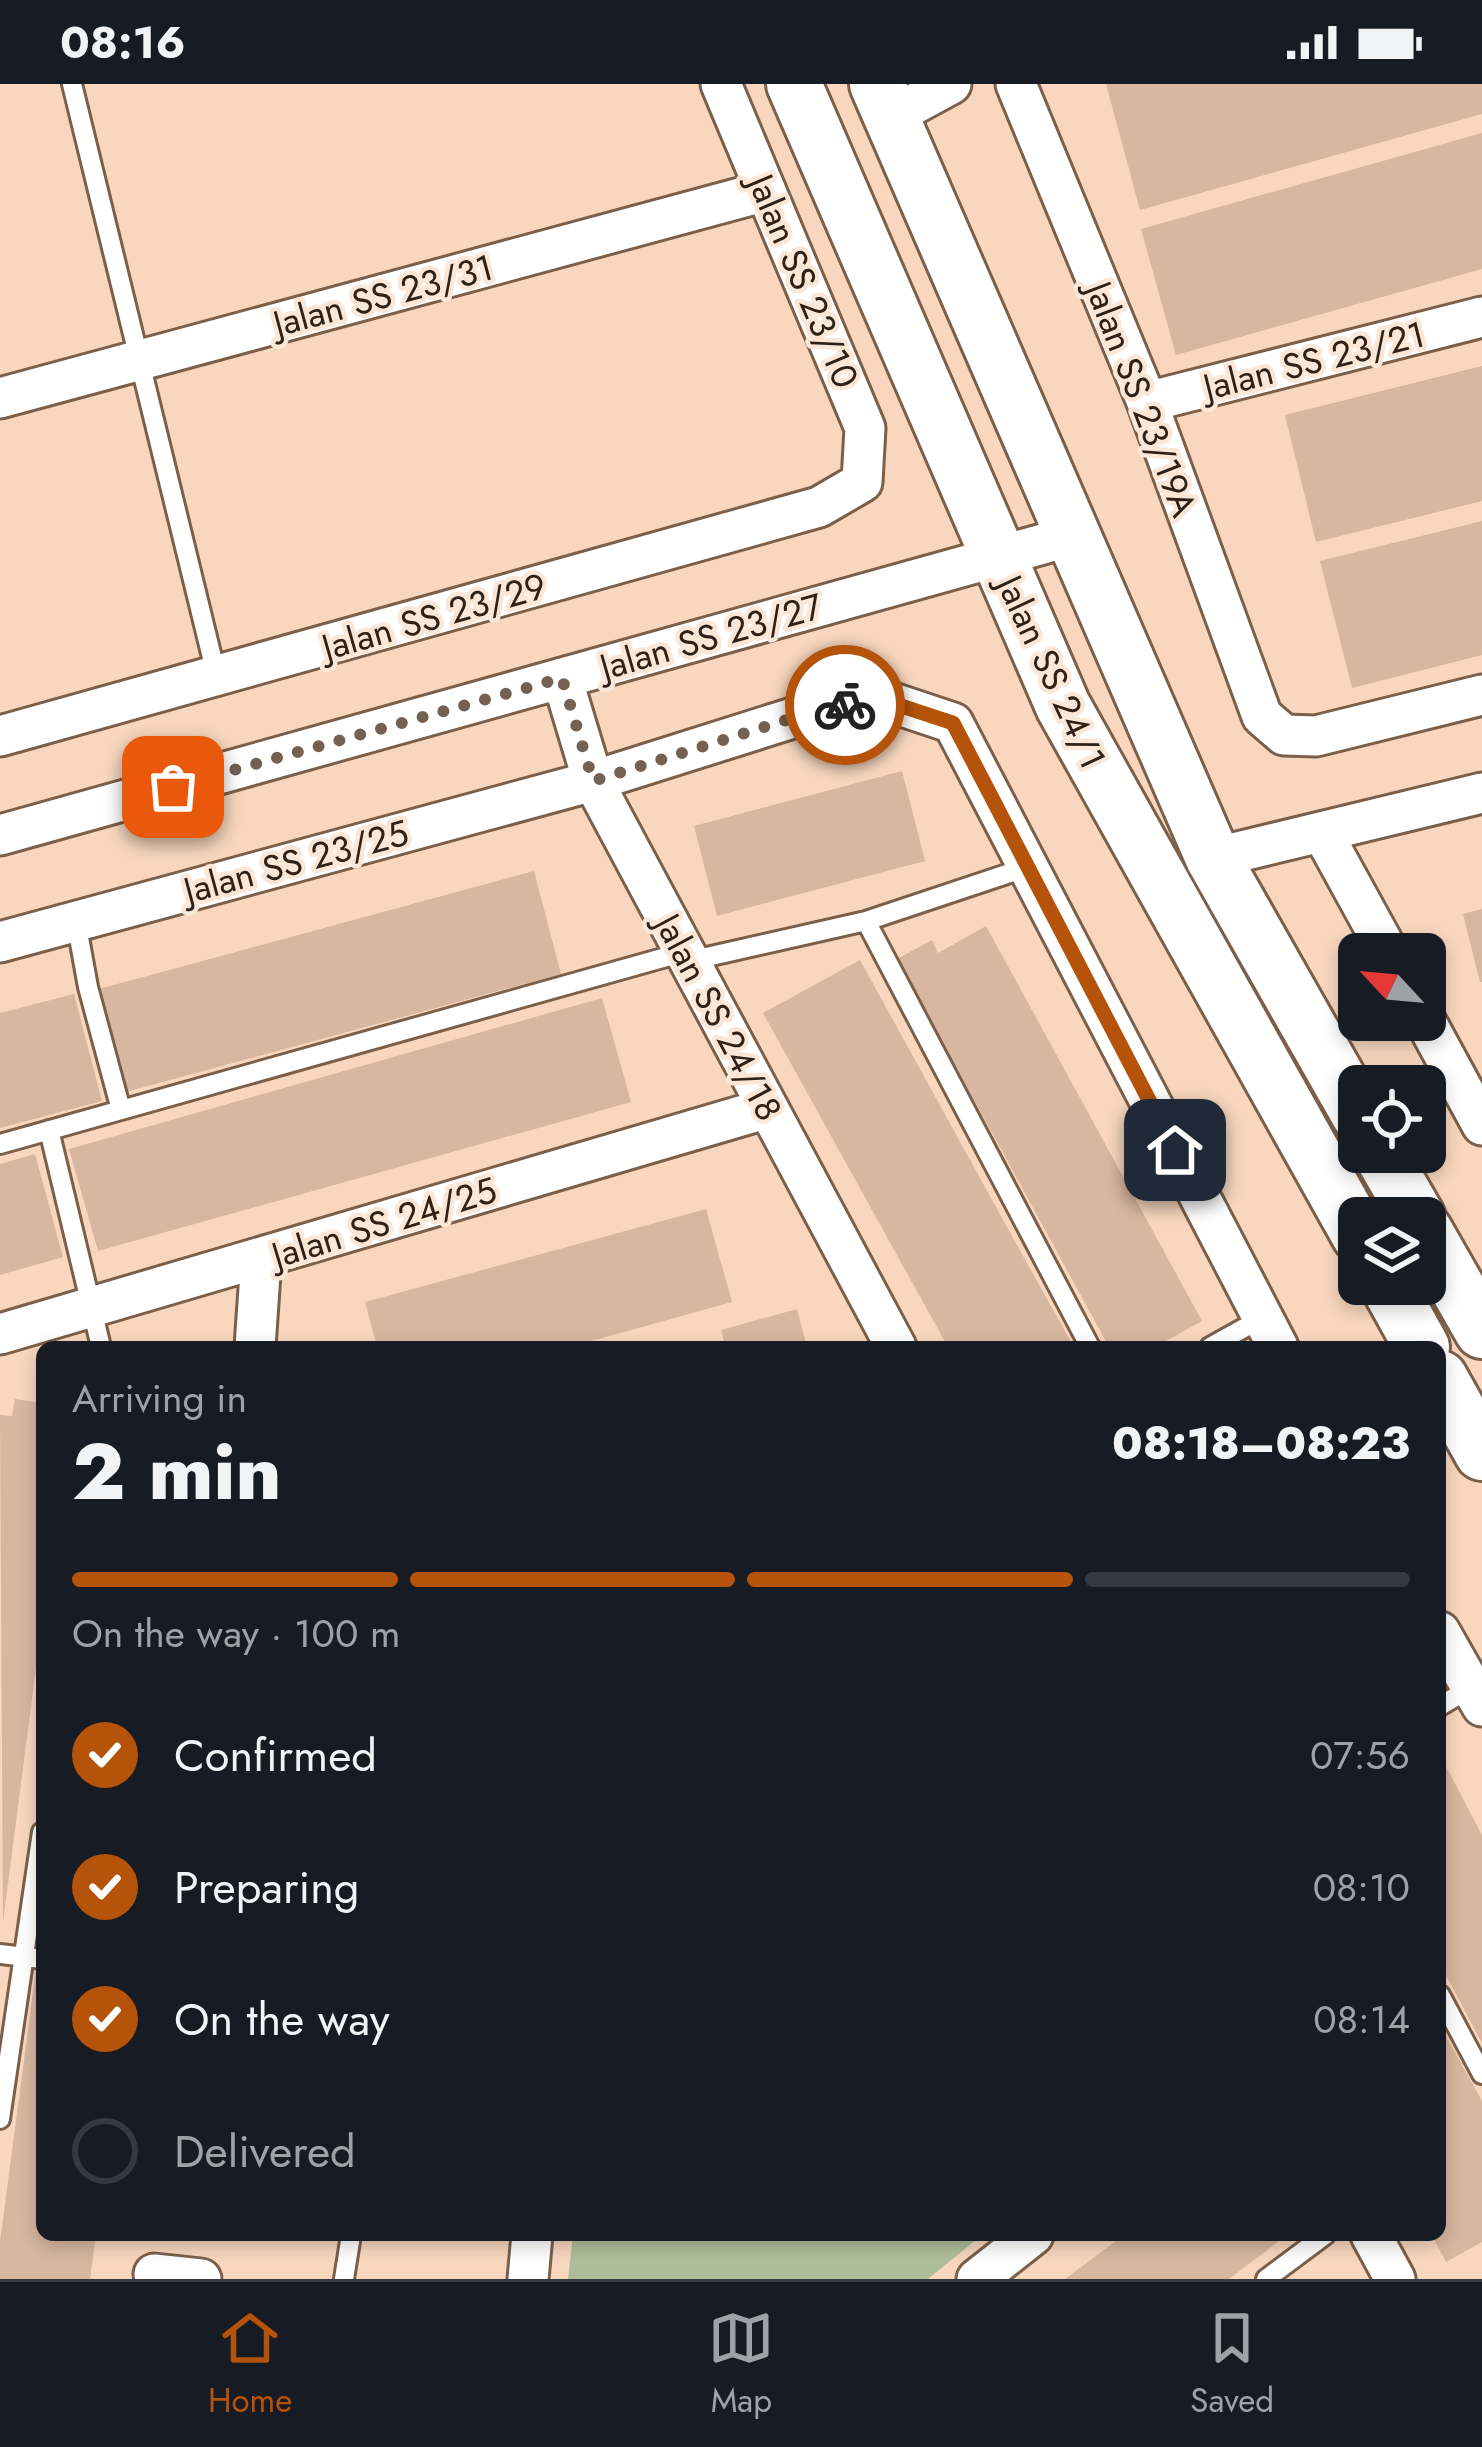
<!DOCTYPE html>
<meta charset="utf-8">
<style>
body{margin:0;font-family:Jost,sans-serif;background:#20242c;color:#f1f3f6;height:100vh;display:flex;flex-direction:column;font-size:45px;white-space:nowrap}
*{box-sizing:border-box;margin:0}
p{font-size:39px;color:#9ea1a6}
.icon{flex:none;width:66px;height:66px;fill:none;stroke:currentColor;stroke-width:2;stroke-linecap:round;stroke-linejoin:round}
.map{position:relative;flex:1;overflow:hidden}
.sheet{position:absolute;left:36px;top:1257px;width:1410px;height:900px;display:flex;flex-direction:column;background:#171b24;border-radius:18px;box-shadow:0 6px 18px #0003}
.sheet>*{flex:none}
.needle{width:78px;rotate:296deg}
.controls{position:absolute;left:1338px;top:849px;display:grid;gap:24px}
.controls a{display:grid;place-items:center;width:108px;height:108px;border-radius:18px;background:#171b24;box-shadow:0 6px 18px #0003;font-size:60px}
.pin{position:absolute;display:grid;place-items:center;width:102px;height:102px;color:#fff;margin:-51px;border-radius:24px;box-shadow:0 6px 18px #0006}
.courier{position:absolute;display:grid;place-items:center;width:120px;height:120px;margin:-60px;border:9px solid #b45309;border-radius:50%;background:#fff;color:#222;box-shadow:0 3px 15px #0007}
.headline em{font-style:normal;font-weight:800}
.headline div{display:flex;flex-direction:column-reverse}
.headline{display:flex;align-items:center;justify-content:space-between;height:204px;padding:0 36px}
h1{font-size:78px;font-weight:800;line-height:90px}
.bar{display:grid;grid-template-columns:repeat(4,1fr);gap:18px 12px;align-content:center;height:144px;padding:0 36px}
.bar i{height:15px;border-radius:9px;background:#363941}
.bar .active{background:#b45309}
.bar p{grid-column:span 4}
ol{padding:0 36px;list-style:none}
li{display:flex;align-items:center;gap:36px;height:132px}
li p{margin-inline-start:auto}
li .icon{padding:12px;border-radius:50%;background:#b45309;color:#fff;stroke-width:4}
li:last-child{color:#9ea1a6}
li i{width:66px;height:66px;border:6px solid #363941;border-radius:50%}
.status{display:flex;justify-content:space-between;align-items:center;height:84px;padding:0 60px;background:#171b24;direction:ltr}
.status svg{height:33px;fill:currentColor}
.dock{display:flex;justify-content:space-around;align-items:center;height:168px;border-top:3px solid #363941;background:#171b24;font-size:33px;color:#9ea1a6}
.dock a{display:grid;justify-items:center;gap:6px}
.dock .active{color:#b45309}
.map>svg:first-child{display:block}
</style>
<div class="status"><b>08:16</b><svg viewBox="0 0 49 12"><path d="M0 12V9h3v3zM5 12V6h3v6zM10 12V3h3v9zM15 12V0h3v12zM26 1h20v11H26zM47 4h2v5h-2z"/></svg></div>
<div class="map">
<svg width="1482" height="2195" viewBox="0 0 1482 2195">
<rect width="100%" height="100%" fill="#f8d7be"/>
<path fill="#afbe9a" d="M573,2151H982L928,2195H568Z"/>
<path fill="#d7b79f" d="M1106,0H1482V30L1140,126Z
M1482,49V185L1176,271L1141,145Z
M1482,282V417L1316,458L1285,331Z
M1482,437V571L1352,604L1320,477Z
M902,687L925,777L717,832L694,742Z
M534,787L561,890L126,1008L99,905Z
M1482,825V898H1480L1463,830Z
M986,842L1202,1237L1155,1263H1109L897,875L932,856L938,869Z
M860,876L1013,1154L1074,1263H948L898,1173L763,929Z
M74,910L102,1017L0,1044V929Z
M602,914L631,1018L98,1167L69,1065Z
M35,1070L63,1173L0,1191V1080Z
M706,1125L732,1218L570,1263H377L365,1218Z
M797,1225L807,1263H725L721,1246Z
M15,1315L42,1319V1538L3,1838L0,1331L12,1332Z
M1440,1671L1482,1751V1959L1440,1880Z
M36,1885L42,1886V2151H96L90,2195H0V2158Z
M1440,1941L1482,2017V2158L1446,2178L1432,2151H1440Z
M1124,2151H1272L1278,2158L1229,2195H1065Z"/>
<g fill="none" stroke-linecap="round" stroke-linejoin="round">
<defs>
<path id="service" d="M72,0L217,594
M76,837L88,903L121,1026
M866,837L1090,1263
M689,877L866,837L1028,783
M49,1046L101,1263
M0,1060L684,868
M1210,1263L1262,1234
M1440,1622L1472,1603
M0,1870L42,1875
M1440,1911L1482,1990
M0,2035L42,1748
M344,2195L351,2151
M1266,2195L1325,2151"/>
<path id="minor" d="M1016,0L1147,318L1262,632L1284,651L1316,652L1482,611
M892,32L951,0
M0,314L766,107
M1147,318L1482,233
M562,594L593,697L896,1263
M0,652L819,423L862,398L865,344L721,0
M1322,748L1389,870
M0,751L1075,451
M1213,774L1482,709
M0,858L593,697L818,626L881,615L953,639L1278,1263
M1425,936L1482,1041
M0,1250L768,1024
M255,1263L261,1175
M1440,1548L1482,1622
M1371,2151L1395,2195
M154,2190L201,2195
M528,2195L532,2151
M977,2195L1033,2151"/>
<path id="secondary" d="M794,0L1063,622L1359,1151
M877,0L1213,774L1359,1031
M1380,1068L1418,1134
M1425,1147L1482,1247
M1387,1200L1422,1263
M1440,1294L1482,1369"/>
</defs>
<use href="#service" stroke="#7b5f49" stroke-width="24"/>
<use href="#minor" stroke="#7b5f49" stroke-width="45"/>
<use href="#secondary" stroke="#7b5f49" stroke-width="60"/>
<use href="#service" stroke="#fff" stroke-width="18"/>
<use href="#minor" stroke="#fff" stroke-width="39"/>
<use href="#secondary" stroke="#fff" stroke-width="54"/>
</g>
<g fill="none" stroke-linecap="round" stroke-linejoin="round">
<path stroke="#746152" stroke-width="12" stroke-dasharray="0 21.6" d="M173,703L562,594L593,697L818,626L845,621"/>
<path stroke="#b45309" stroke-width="15" d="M845,621L880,615L953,639L1175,1066"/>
</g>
<g text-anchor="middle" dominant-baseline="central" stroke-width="9" stroke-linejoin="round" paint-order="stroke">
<g font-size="36" fill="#2d2118" stroke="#fbe7d8">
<text transform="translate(804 197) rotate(67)">Jalan SS 23/10</text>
<text transform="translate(383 211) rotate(-15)">Jalan SS 23/31</text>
<text transform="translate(1314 276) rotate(-14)">Jalan SS 23/21</text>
<text transform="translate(1142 315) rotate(69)">Jalan SS 23/19A</text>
<text transform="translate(434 532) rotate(-16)">Jalan SS 23/29</text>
<text transform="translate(711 552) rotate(-16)">Jalan SS 23/27</text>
<text transform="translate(1052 588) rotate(65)">Jalan SS 24/1</text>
<text transform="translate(296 777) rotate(-15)">Jalan SS 23/25</text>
<text transform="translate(719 933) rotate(62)">Jalan SS 24/18</text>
<text transform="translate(384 1138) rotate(-17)">Jalan SS 24/25</text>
</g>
</g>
</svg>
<div class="controls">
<a><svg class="needle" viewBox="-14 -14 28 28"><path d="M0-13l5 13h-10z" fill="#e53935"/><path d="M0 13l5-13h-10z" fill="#9ea1a6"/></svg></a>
<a><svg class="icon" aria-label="locate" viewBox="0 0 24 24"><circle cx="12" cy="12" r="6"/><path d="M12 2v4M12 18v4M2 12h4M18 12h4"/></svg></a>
<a><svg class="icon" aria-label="layers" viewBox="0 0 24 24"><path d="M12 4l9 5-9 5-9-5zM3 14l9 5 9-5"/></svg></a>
</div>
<div class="pin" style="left:173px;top:703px;background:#ea580c"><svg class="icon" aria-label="bag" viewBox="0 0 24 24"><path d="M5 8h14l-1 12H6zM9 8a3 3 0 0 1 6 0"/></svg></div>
<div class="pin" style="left:1175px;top:1066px;background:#1f2937"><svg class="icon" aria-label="home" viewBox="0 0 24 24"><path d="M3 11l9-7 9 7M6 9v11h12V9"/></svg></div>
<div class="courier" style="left:845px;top:621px"><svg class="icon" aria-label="bike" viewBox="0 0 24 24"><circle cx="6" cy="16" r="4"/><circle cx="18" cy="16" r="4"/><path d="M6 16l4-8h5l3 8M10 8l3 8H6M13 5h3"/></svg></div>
<section class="sheet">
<div class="headline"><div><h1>2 min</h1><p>Arriving in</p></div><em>08:18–08:23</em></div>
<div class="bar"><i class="active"></i><i class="active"></i><i class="active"></i><i></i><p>On the way · 100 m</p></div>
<ol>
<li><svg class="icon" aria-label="check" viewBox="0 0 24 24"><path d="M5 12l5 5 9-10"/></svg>Confirmed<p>07:56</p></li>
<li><svg class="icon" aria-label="check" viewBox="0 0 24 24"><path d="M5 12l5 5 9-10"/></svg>Preparing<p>08:10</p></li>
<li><svg class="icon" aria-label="check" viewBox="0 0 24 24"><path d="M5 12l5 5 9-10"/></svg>On the way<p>08:14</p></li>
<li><i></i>Delivered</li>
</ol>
</section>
</div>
<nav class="dock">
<a class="active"><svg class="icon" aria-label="home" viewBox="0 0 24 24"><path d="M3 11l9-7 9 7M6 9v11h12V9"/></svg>Home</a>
<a><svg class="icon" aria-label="map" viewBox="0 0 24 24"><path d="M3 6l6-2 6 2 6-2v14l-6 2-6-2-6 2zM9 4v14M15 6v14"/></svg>Map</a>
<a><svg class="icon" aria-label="saved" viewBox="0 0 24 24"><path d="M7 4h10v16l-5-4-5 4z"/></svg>Saved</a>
</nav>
